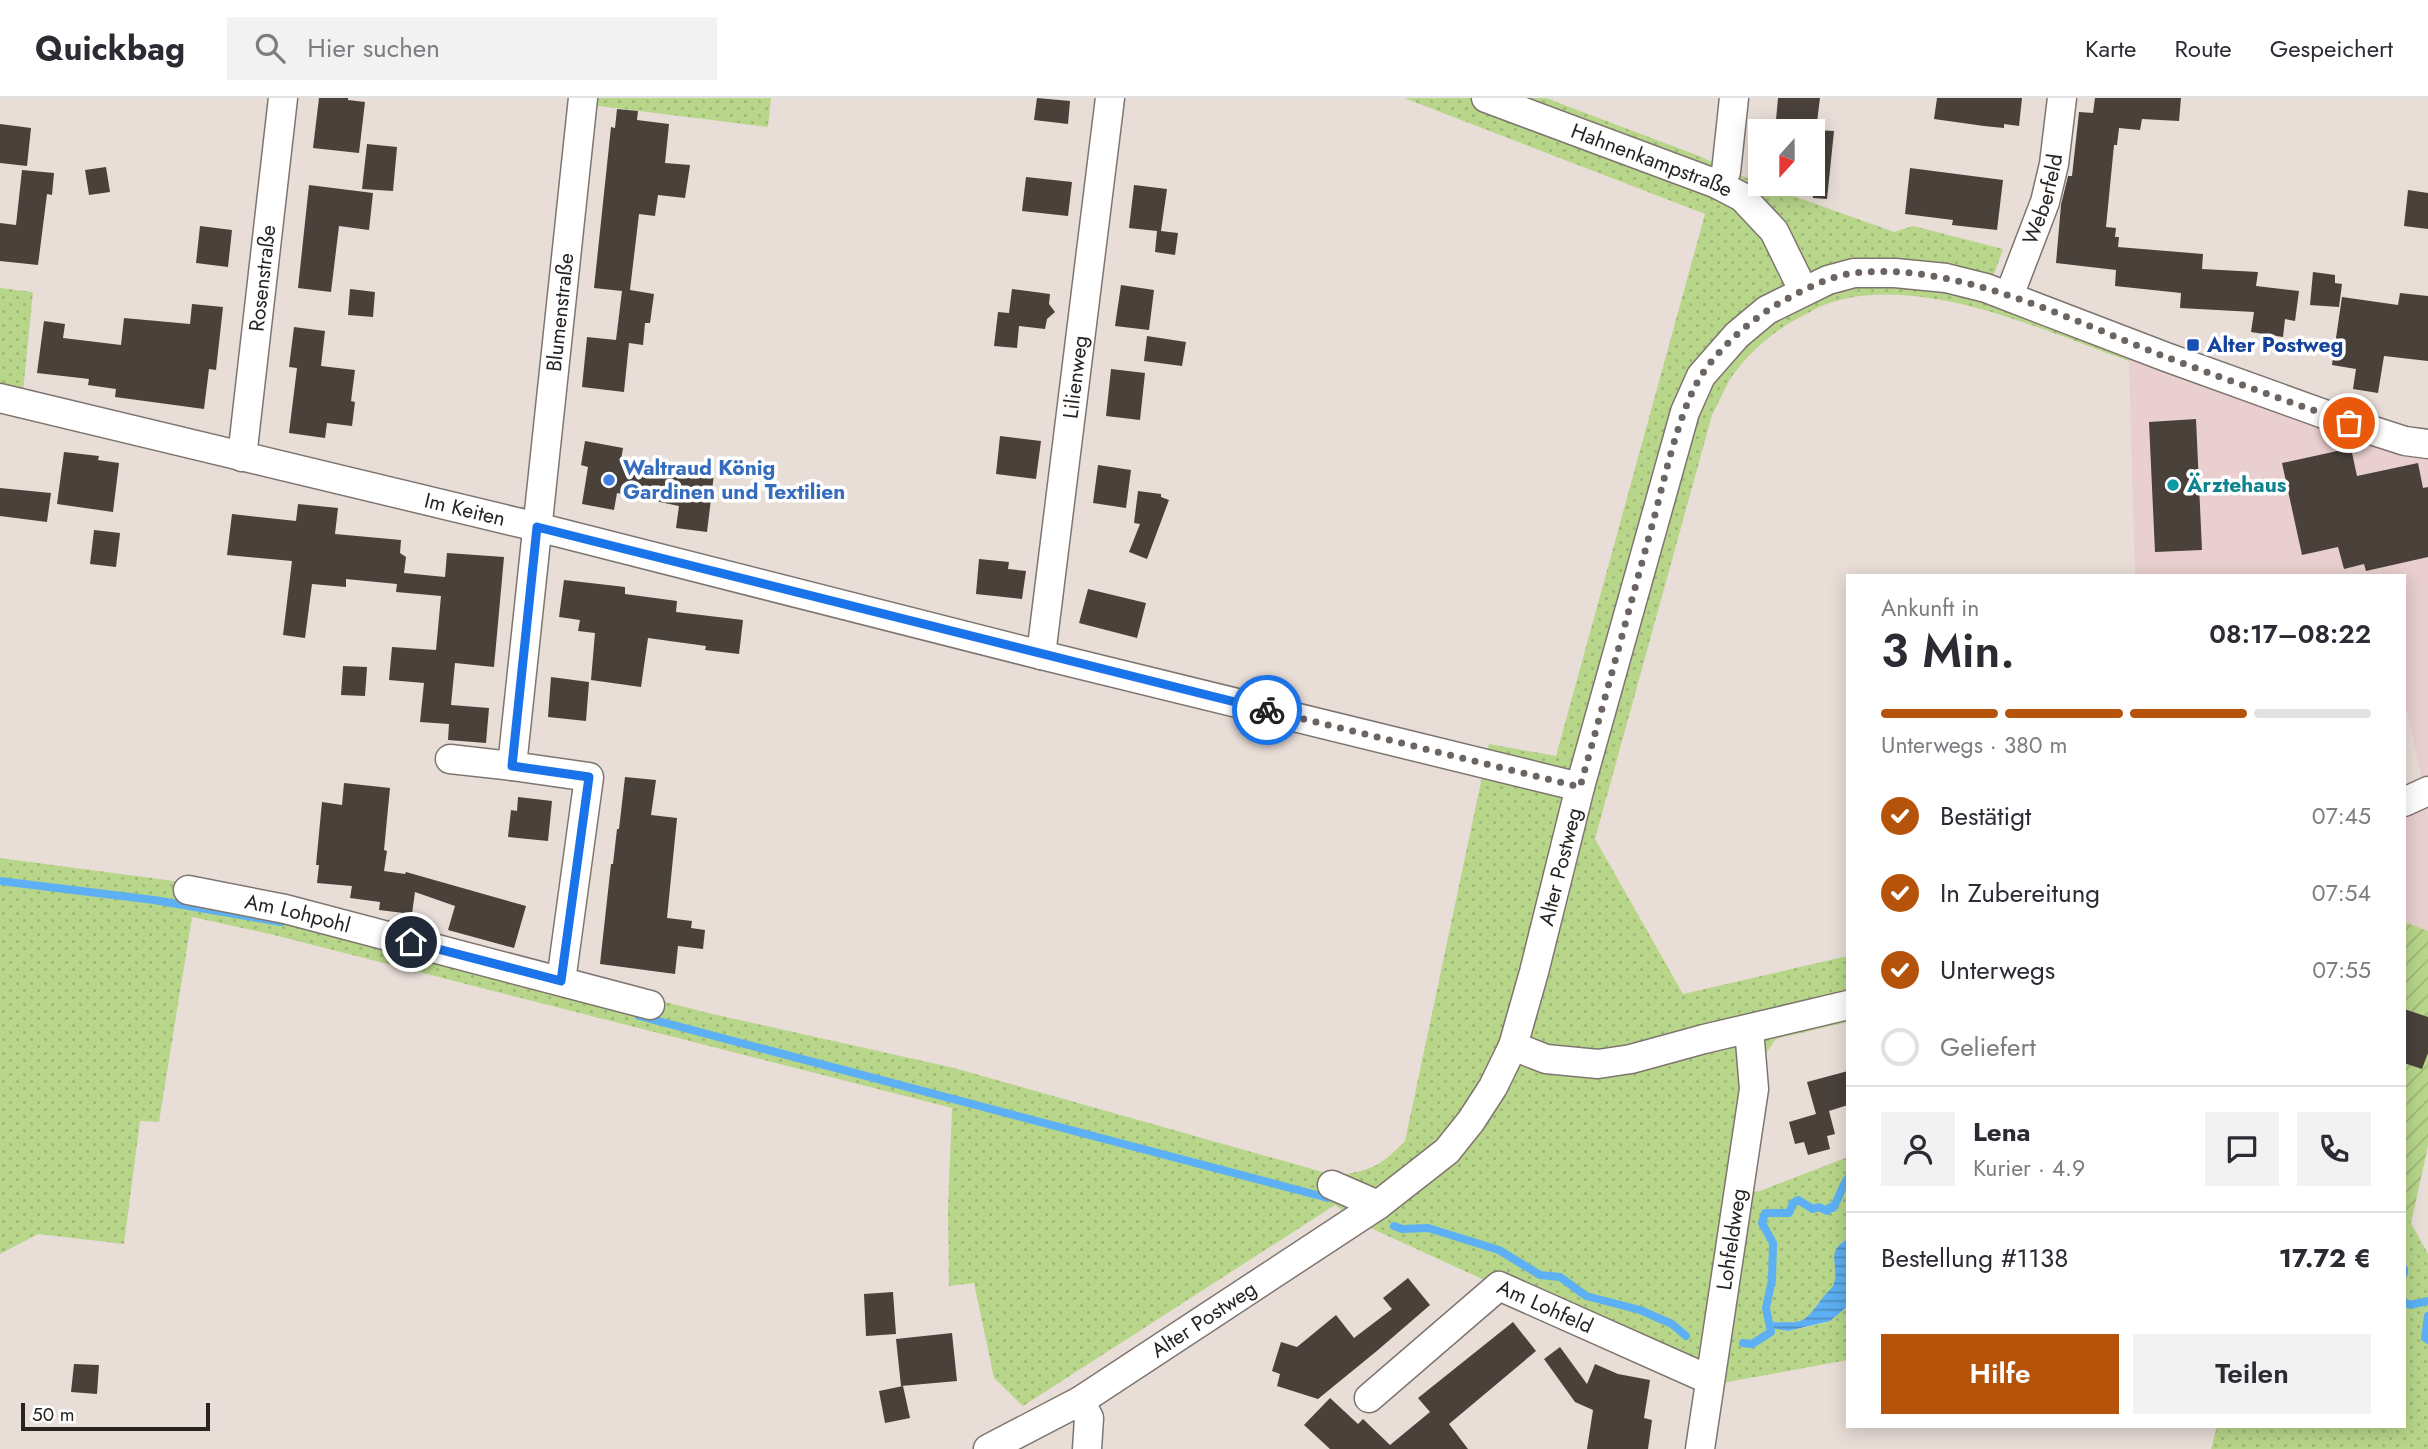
<!DOCTYPE html>
<html lang="de">
<meta charset="utf-8">
<style>
body{margin:0;font-family:Jost,sans-serif;background:#f2f2f3;color:#2b2b33;height:100vh;display:flex;flex-direction:column;font-size:26px;white-space:nowrap}
*{box-sizing:border-box;margin:0}
p{font-size:23px;color:#7c7c81}
.icon{flex:none;width:38px;height:38px;fill:none;stroke:currentColor;stroke-width:2;stroke-linecap:round;stroke-linejoin:round}
.map{position:relative;flex:1;overflow:hidden}
.details{position:absolute;left:1846px;top:476px;width:560px;height:854px;display:flex;flex-direction:column;background:#fff;border-radius:0px;box-shadow:0 4px 18px #0003}
.details>*{flex:none}
.needle{width:46px;rotate:201deg}
.controls{position:absolute;left:1748px;top:21px;display:grid;gap:14px}
.controls a{display:grid;place-items:center;width:77px;height:77px;border-radius:0px;background:#fff;box-shadow:0 4px 18px #0003;font-size:35px}
.scale{position:absolute;left:21px;bottom:18px;width:189px;box-sizing:border-box;padding-left:7px;border:4px solid #272320;border-top:0;font-size:19px;line-height:24px;white-space:nowrap;color:#272320;-webkit-text-stroke:5px #fff;paint-order:stroke}
.pin{position:absolute;display:grid;place-items:center;width:60px;height:60px;color:#fff;margin:-30px;border:4px solid #fff;border-radius:50%;box-shadow:0 2px 7px #0007}
.courier{position:absolute;display:grid;place-items:center;width:70px;height:70px;margin:-35px;border:5px solid #1a73e8;border-radius:50%;background:#fff;color:#222;box-shadow:0 2px 9px #0007}
.headline em{font-style:normal;font-weight:600}
.headline div{display:flex;flex-direction:column-reverse}
.headline{display:flex;align-items:center;justify-content:space-between;height:119px;padding:0 35px}
h1{font-size:46px;font-weight:600;line-height:52px}
.bar{display:grid;grid-template-columns:repeat(4,1fr);gap:10px 7px;align-content:center;height:84px;padding:0 35px}
.bar i{height:9px;border-radius:5px;background:#e1e1e2}
.bar .selected{background:#b45309}
.bar p{grid-column:span 4}
.line{display:flex;align-items:center;gap:18px;padding:0 35px;border-top:2px solid #e1e1e2}
.line div{flex:1}
.round{display:grid;place-items:center;flex:none;width:74px;height:74px;border-radius:0px;background:#f2f2f3}
ol{padding:0 35px;list-style:none}
li{display:flex;align-items:center;gap:21px;height:77px}
li p{margin-inline-start:auto}
li .icon{padding:7px;border-radius:50%;background:#b45309;color:#fff;stroke-width:4}
li:last-child{color:#7c7c81}
li i{width:38px;height:38px;border:4px solid #e1e1e2;border-radius:50%}
.action{display:flex;gap:14px;margin-top:auto;padding:14px 35px}
.action a{flex:1;height:80px;border-radius:0px;background:#b45309;color:#fff;font-size:28px;font-weight:600;line-height:80px;text-align:center}
.action a+a{background:#f2f2f3;color:#2b2b33}
header{display:flex;align-items:center;gap:42px;box-sizing:border-box;height:98px;padding:0 35px;background:#fff;border-bottom:2px solid #e1e1e2}
header strong{font-size:33px}
nav{display:flex;gap:38px;margin-inline-start:auto;font-size:24px}
.search{width:490px;height:63px;background:#f2f2f3;display:flex;align-items:center;gap:18px;box-sizing:border-box;padding:0 24px;border-radius:0px;color:#7c7c81;font-size:26px}
.map>svg:first-child{display:block}
</style>
<header>
<strong>Quickbag</strong>
<div class="search"><svg class="icon" aria-label="search" viewBox="0 0 24 24"><circle cx="10" cy="10" r="6"/><path d="M15 15l6 6"/></svg>Hier suchen</div>
<nav><a>Karte</a><a>Route</a><a>Gespeichert</a></nav>
</header>
<div class="map">
<svg width="2428" height="1351" viewBox="0 0 2428 1351">
<defs>
<pattern id="grass-dots" width="8" height="8" patternUnits="userSpaceOnUse" patternTransform="scale(1.75)"><rect width="8" height="8" fill="#b8d68a"/><path d="M2 2h.1M6 6h.1" fill="none" stroke="#9eb777" stroke-width="1.8" stroke-linecap="round"/></pattern>
<pattern id="garden-furrows" width="10" height="10" patternUnits="userSpaceOnUse" patternTransform="scale(1.75)"><rect width="10" height="10" fill="#b8d68a"/><path d="M-1 1l2-2M0 10L10 0M9 11l2-2" fill="none" stroke="#9eb777"/></pattern>
<pattern id="water-rules" width="6" height="5" patternUnits="userSpaceOnUse" patternTransform="scale(1.75)"><rect width="6" height="5" fill="#5cb0f3"/><path d="M0 2.5h6" fill="none" stroke="#4c8fc4"/></pattern>
</defs>
<rect width="100%" height="100%" fill="#e9ddd7"/>
<path fill="#e9cfcf" d="M2131,241L2428,343V833L2405,824V692L2423,685L2405,606L2404,478H2135L2129,263Z"/>
<path fill="url(#grass-dots)" d="M576,0H771L768,29L591,7L545,405L555,421L515,411L527,407Z
M1404,0H1546L1699,58L1760,86L1894,134L1913,128L2003,151L1993,179L2131,241L2129,263C2042,232 1910,170 1819,209C1811,213 1803,218 1795,222C1770,236 1745,258 1729,283C1723,294 1718,306 1712,317L1595,741L1683,896L1848,858V924L1776,941L1761,962L1750,1094L1760,1093L1848,1059V1141L1841,1145L1834,1187L1814,1213L1804,1223L1791,1226L1770,1224V1228L1788,1233L1803,1230L1830,1223L1848,1208V1262L1722,1285L1699,1280L1366,1128L1335,1107L1023,1308L994,1280L974,1185L949,1188L948,1111L952,1010L274,837L192,819L159,1024L140,1023L124,1146L38,1136L0,1156V760L189,785L294,808L708,915L954,970L1337,1078C1373,1071 1378,1070 1405,1043L1489,646L1556,658L1705,116Z
M0,190L33,194L23,294L0,288Z
M2404,1125H2411L2428,1156V1351H2211L2217,1328H2404Z"/>
<path fill="url(#garden-furrows)" d="M2405,824L2428,833V1048L2411,1125H2405Z"/>
<path fill="url(#water-rules)" d="M1848,1141V1208L1830,1223L1788,1233L1771,1230L1770,1224C1806,1225 1803,1226 1824,1198C1828,1193 1833,1190 1834,1185C1840,1166 1824,1154 1848,1141Z"/>
<g fill="none" stroke-linecap="round" stroke-linejoin="round">
<path stroke="#5cb0f3" stroke-width="8" d="M0,783L154,802L281,824
M639,918L1328,1100
M1394,1128L1402,1131L1428,1130L1499,1152L1540,1177L1560,1179L1586,1198L1640,1212L1672,1226L1686,1238
M2404,1171V1175
M2404,1204L2410,1207L2428,1203
M2428,1218L2425,1240L2428,1242
M1743,1245L1752,1246L1771,1234L1766,1210L1772,1182L1773,1145L1762,1125L1765,1115H1789L1793,1105L1798,1102L1813,1111L1819,1109L1827,1113L1830,1109L1833,1110C1839,1100 1841,1090 1848,1080"/>
</g>
<path fill="#49413a" d="M319,0H348V2L365,4L359,55L313,50Z
M1037,0L1070,3L1068,26L1034,22Z
M1778,0H1820L1816,32L1834,33L1827,101L1813,100V33H1775Z
M1937,0H2022L2019,28L2004,26V30L1984,28L1934,21Z
M2095,0H2181L2179,23L2142,21L2140,32L2119,30L2117,47H2114L2106,129L2116,130L2115,139H2119L2118,149L2203,156L2202,171L2258,174L2256,188L2299,193L2295,223L2285,221L2283,239L2251,234L2254,214L2180,210L2181,195L2115,188L2116,172L2056,165L2061,107L2068,78H2072L2079,14L2093,15Z
M617,11L638,13L637,22L669,26L665,65L690,67L685,100L658,97L655,118L639,116L630,192L654,196L650,225H645L643,247L629,245L624,294L582,289L587,239L616,242L622,193L594,190L611,29L615,30Z
M0,26L31,30L27,68L0,65Z
M367,46L397,49L393,93L362,91Z
M106,69L110,94L89,97L85,72Z
M1910,70L2003,82L1997,132L1952,127L1953,122L1905,116Z
M22,72L54,75L52,97L47,96L38,167L0,163V125L16,127Z
M1026,79L1072,84L1068,118L1022,113Z
M309,87L373,95L369,132L339,128L331,194L298,190Z
M1134,87L1167,91L1161,133L1178,135L1175,157L1155,154L1157,133L1129,130Z
M2408,92L2428,95V131L2404,128Z
M200,128L232,132L228,169L196,165Z
M2313,174L2335,177V185L2342,186L2339,209L2310,207Z
M1121,187L1154,192L1149,232L1115,228Z
M350,191L375,194L373,219L348,217Z
M1012,191L1050,196L1049,206L1055,214L1047,221L1045,231L1019,228L1017,250L994,248L998,214L1009,215Z
M2400,195L2428,198V263L2384,258L2378,295L2353,291L2356,271L2332,267L2342,199L2398,207Z
M192,206L223,209L216,272L209,271L204,311L115,299L116,291L88,287L89,281L37,275L44,223L65,226L63,240L121,247L124,220L190,226Z
M294,229L325,233L321,268L355,272L351,303L355,304L352,328L327,325L325,340L289,335L297,270L289,269Z
M1147,238L1186,244L1182,268L1144,263Z
M1111,271L1145,275L1140,322L1106,318Z
M2196,321L2202,452L2155,454L2149,324Z
M1000,338L1041,343L1036,381L996,376Z
M585,343L623,350L621,362L714,376L707,434L676,430L679,408L617,395L614,412L582,406L588,369L581,367Z
M2351,350L2357,378L2418,365L2423,390L2428,389V459L2366,473L2364,466L2344,471L2338,449L2302,457L2282,365Z
M64,354L99,358L98,362L119,365L113,414L57,406Z
M1098,367L1131,372L1126,410L1093,405Z
M0,390L51,395L47,424L0,418Z
M1138,393L1161,396V399L1169,402L1147,461L1129,454L1140,426L1134,425Z
M298,406L338,410L335,436L401,442L400,455L406,459L404,475L445,479L447,455L504,459L494,569L455,565L451,607L489,610L486,645L448,642L449,626L420,624L424,585L389,582L392,549L436,552L441,498L396,494L397,486L346,481V489L312,486L305,540L283,537L292,463L227,457L232,416L296,423Z
M94,432L120,435L116,469L90,466Z
M979,461L1009,464L1008,471L1026,473L1022,501L976,496Z
M564,482L625,489V496L677,503L676,514L743,522L739,556L705,552L706,548L648,540L641,589L591,582L595,535L578,533L580,522L559,519Z
M1088,491L1146,505L1137,540L1079,525Z
M343,568L367,569L365,598L341,597Z
M551,579L589,584L586,623L548,619Z
M625,679L656,682L651,717L677,720L667,820L692,823L691,830L705,832L703,851L678,848L675,876L600,866L611,766H613L617,731H619Z
M344,685L390,690L384,752L387,753L384,773L405,776L406,774L526,808L514,850L448,832L455,808L415,794L412,816L379,812L380,804L350,800L352,788L317,785L319,767H316L322,704L342,707Z
M518,699L552,703L548,743L508,739L511,712L517,713Z
M2404,911L2428,919V955L2422,971L2404,965Z
M1848,973V1007L1829,1013L1835,1036L1827,1038L1830,1051L1808,1057L1804,1044L1795,1046L1789,1024L1826,1013L1816,1016L1807,984Z
M1408,1180L1430,1207L1378,1252L1318,1301L1277,1288L1280,1276L1272,1273L1281,1244L1297,1249L1336,1217L1354,1240L1392,1211L1383,1200Z
M893,1194L896,1236L866,1238L864,1196Z
M1513,1224L1536,1253L1449,1326L1468,1351H1330L1304,1327L1330,1300L1358,1326L1363,1321L1390,1347L1430,1314L1418,1300Z
M952,1235L957,1283L901,1288L896,1241Z
M1560,1249L1587,1286L1595,1266L1618,1276L1650,1282L1644,1320L1652,1322L1648,1351H1587L1593,1312L1575,1304L1544,1261Z
M74,1266L99,1267L97,1296L71,1294Z
M903,1288L910,1320L885,1325L879,1293Z"/>
<g fill="none" stroke-linecap="round" stroke-linejoin="round">
<defs>
<g id="minor">
<path id="s1" d="M1486,0L1717,86L1742,99L1774,133L1803,192"/>
<path d="M1717,86L1726,74L1734,0"/>
<path id="s2" d="M2009,198L2045,104L2054,66L2062,0"/>
<path id="s3" d="M0,300L537,429L1041,557L1580,689"/>
<path id="s4" d="M242,359L283,0"/>
<path id="s5" d="M1041,557L1110,0"/>
<path d="M450,661L512,668"/>
<path d="M2404,704L2428,693"/>
<path id="s6" d="M188,792L285,811L650,907"/>
<path id="s7" d="M561,883L589,679L512,668L583,0"/>
<path d="M1513,948L1546,961L1598,966L1631,961L1704,941L1848,907"/>
<path d="M1332,1087L1378,1107"/>
<path id="s8" d="M1369,1300L1499,1188L1710,1282"/>
<path d="M1080,1303L1089,1320L1087,1351"/>
<path id="s9" d="M988,1351L1080,1303L1378,1107L1447,1053L1471,1023L1493,989L1513,948L1534,874L1580,689L1685,314L1701,278L1737,237L1767,212L1828,182L1854,175H1895L1946,180L1986,190L2166,259L2349,325L2405,343L2428,346"/>
<path id="s10" d="M1700,1351L1754,991L1749,931"/>
</g>
</defs>
<use href="#minor" stroke="#7f756f" stroke-width="31"/>
<use href="#minor" stroke="#fff" stroke-width="28"/>
</g>
<g fill="none" stroke-linecap="round" stroke-linejoin="round">
<path stroke="#6b6460" stroke-width="7" stroke-dasharray="0 12.6" d="M1267,612L1580,689C1605,601 1629,512 1653,424C1664,383 1679,312 1701,278C1720,248 1755,218 1785,202C1807,190 1830,178 1854,175C1957,163 2072,223 2166,259C2227,282 2288,303 2349,325"/>
<path stroke="#1a73e8" stroke-width="9" d="M411,844L561,883L589,679L512,668L537,429L1267,612"/>
</g>
<rect fill="#1a4fb4" stroke="#fff" stroke-width="2.5" x="2186" y="240" width="14" height="14" rx="3.5"/>
<circle fill="#3f7fe0" stroke="#fff" stroke-width="2.5" cx="609" cy="382" r="7"/>
<circle fill="#0f9aa8" stroke="#fff" stroke-width="2.5" cx="2173" cy="387" r="7"/>
<g text-anchor="middle" dominant-baseline="central" stroke-width="7" stroke-linejoin="round" paint-order="stroke">
<g font-size="21" fill="#272320" stroke="#fff">
<text stroke="none"><textPath href="#s1" startOffset="177">Hahnenkampstraße</textPath></text>
<text stroke="none"><textPath href="#s2" startOffset="103">Weberfeld</textPath></text>
<text stroke="none"><textPath href="#s4" startOffset="180">Rosenstraße</textPath></text>
<text stroke="none"><textPath href="#s7" startOffset="740">Blumenstraße</textPath></text>
<text stroke="none"><textPath href="#s5" startOffset="280">Lilienweg</textPath></text>
<text stroke="none"><textPath href="#s3" startOffset="478">Im Keiten</textPath></text>
<text stroke="none"><textPath href="#s9" startOffset="858">Alter Postweg</textPath></text>
<text stroke="none"><textPath href="#s6" startOffset="112">Am Lohpohl</textPath></text>
<text stroke="none"><textPath href="#s10" startOffset="212">Lohfeldweg</textPath></text>
<text stroke="none"><textPath href="#s8" startOffset="222">Am Lohfeld</textPath></text>
<text stroke="none"><textPath href="#s9" startOffset="252">Alter Postweg</textPath></text>
</g>
<g font-size="21" font-weight="bold" fill="#164399" stroke="#fff" text-anchor="start">
<text x="2207" y="247">Alter Postweg</text>
</g>
<g font-size="21" font-weight="bold" fill="#366cbe" stroke="#fff" text-anchor="start">
<text x="623" y="370">Waltraud König<tspan x="623" dy="24">Gardinen und Textilien</tspan></text>
</g>
<g font-size="21" font-weight="bold" fill="#0d838f" stroke="#fff" text-anchor="start">
<text x="2187" y="387">Ärztehaus</text>
</g>
</g>
</svg>
<div class="controls">
<a><svg class="needle" viewBox="-14 -14 28 28"><path d="M0-13l5 13h-10z" fill="#e53935"/><path d="M0 13l5-13h-10z" fill="#7c7c81"/></svg></a>
</div>
<div class="scale">50 m</div>
<div class="pin" style="left:2349px;top:325px;background:#ea580c"><svg class="icon" aria-label="bag" viewBox="0 0 24 24"><path d="M5 8h14l-1 12H6zM9 8a3 3 0 0 1 6 0"/></svg></div>
<div class="pin" style="left:411px;top:844px;background:#1f2937"><svg class="icon" aria-label="home" viewBox="0 0 24 24"><path d="M3 11l9-7 9 7M6 9v11h12V9"/></svg></div>
<div class="courier" style="left:1267px;top:612px"><svg class="icon" aria-label="bike" viewBox="0 0 24 24"><circle cx="6" cy="16" r="4"/><circle cx="18" cy="16" r="4"/><path d="M6 16l4-8h5l3 8M10 8l3 8H6M13 5h3"/></svg></div>
<section class="details">
<div class="headline"><div><h1>3 Min.</h1><p>Ankunft in</p></div><em>08:17–08:22</em></div>
<div class="bar"><i class="selected"></i><i class="selected"></i><i class="selected"></i><i></i><p>Unterwegs · 380 m</p></div>
<ol>
<li><svg class="icon" aria-label="check" viewBox="0 0 24 24"><path d="M5 12l5 5 9-10"/></svg>Bestätigt<p>07:45</p></li>
<li><svg class="icon" aria-label="check" viewBox="0 0 24 24"><path d="M5 12l5 5 9-10"/></svg>In Zubereitung<p>07:54</p></li>
<li><svg class="icon" aria-label="check" viewBox="0 0 24 24"><path d="M5 12l5 5 9-10"/></svg>Unterwegs<p>07:55</p></li>
<li><i></i>Geliefert</li>
</ol>
<div class="line" style="height:126px"><a class="round"><svg class="icon" aria-label="person" viewBox="0 0 24 24"><circle cx="12" cy="8" r="4"/><path d="M4 21q1-7 8-7t8 7"/></svg></a><div><b>Lena</b><p>Kurier · 4.9</p></div><a class="round"><svg class="icon" aria-label="chat" viewBox="0 0 24 24"><path d="M4 5h16v11H9l-5 4z"/></svg></a><a class="round"><svg class="icon" aria-label="phone" viewBox="0 0 24 24"><path d="M5 4h4l2 5-3 2q2 4 5 5l2-3 5 2v4C11 20 4 13 5 4z"/></svg></a></div>
<div class="line" style="height:91px"><div>Bestellung #1138</div><b>17.72 €</b></div>
<div class="action"><a>Hilfe</a><a>Teilen</a></div>
</section>
</div>
